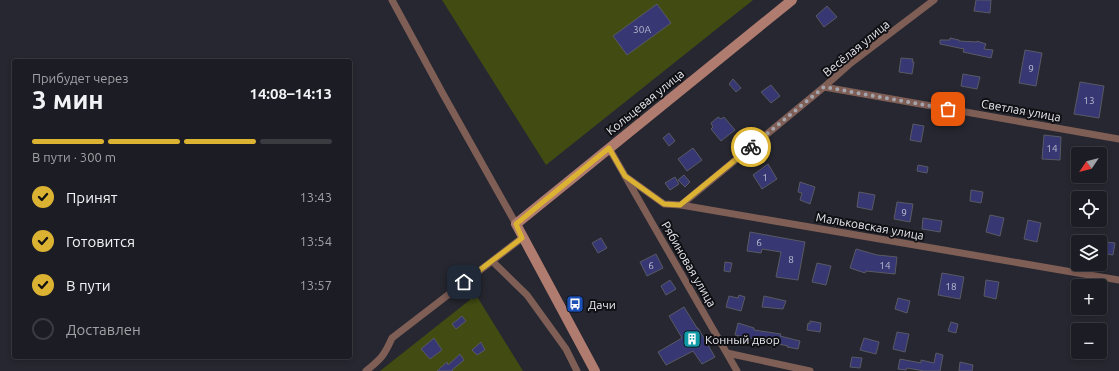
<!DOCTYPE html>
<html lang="ru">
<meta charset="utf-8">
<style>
body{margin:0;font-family:Ubuntu,sans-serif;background:#25262c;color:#f1f3f6;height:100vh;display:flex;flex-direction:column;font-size:15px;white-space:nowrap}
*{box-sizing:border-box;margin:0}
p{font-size:13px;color:#a0a2a6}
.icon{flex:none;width:22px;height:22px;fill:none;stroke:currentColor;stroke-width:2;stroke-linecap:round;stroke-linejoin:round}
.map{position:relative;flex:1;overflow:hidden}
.side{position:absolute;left:12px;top:59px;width:340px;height:300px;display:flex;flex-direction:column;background:#1c1d24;border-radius:4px;box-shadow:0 2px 6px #0003,0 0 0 1px #3a3b41}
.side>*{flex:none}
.needle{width:26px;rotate:235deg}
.controls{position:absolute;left:1071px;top:147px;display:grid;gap:8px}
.controls a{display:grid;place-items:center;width:36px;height:36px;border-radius:4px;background:#1c1d24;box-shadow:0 2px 6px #0003,0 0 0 1px #3a3b41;font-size:20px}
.pin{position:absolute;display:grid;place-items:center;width:34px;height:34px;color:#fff;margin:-17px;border-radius:8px;box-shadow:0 2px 6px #0006}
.courier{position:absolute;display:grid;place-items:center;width:40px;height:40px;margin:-20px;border:3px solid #dcb233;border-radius:50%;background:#fff;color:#222;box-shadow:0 1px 5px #0007}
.headline em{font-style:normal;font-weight:600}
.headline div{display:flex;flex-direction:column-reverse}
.headline{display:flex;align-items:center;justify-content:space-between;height:68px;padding:0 20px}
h1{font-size:26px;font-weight:600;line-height:30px}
.bar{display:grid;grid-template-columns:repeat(4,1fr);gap:6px 4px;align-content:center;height:48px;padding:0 20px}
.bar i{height:5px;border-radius:3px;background:#3a3b41}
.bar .selected{background:#dcb233}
.bar p{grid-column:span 4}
ol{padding:0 20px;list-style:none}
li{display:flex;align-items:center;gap:12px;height:44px}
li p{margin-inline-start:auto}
li .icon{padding:4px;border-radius:50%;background:#dcb233;color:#111;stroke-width:4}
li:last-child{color:#a0a2a6}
li i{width:22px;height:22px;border:2px solid #3a3b41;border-radius:50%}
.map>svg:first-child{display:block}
</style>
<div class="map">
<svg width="1119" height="371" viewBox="0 0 1119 371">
<rect width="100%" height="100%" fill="#262730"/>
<path fill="#424c12" d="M442,0H753L546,165Z
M476,295L523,371H380Z"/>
<path fill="#363773" stroke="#595a64" d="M976,0H991L990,13L974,11Z
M657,4L671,23L627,55L613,36Z
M827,6L837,17L824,27L816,16Z
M950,38L959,40V41L977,42V41L986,44L984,49L993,50L991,58L963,52L964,49L940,44V40H950Z
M1025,50L1042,53L1036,86L1019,83Z
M901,58L913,59L912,62H914L912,74L899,72Z
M963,74L980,77L977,89L961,86Z
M733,79L741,88L736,92L729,84Z
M1080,82L1104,86L1099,118L1074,114Z
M771,85L780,96L771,103L761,92Z
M718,117L721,119L724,117L735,130L721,141L711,129L713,127L711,123Z
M913,124L924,126L921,142L910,140Z
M669,133L675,141L669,146L663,138Z
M1044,135L1061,137L1060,160L1042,159Z
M693,148L702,160L687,171L678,159Z
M768,164L777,179L762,189L753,175Z
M918,165L928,167L927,173L917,171Z
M684,175L690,182L685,187L678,180Z
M675,177L679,184L670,190L665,183Z
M800,182L815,187L810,204L800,200L802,193L798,192Z
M971,190L983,192L981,203L970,201Z
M859,192L875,195L872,210L857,207Z
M897,202L913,204L910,222L894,219Z
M990,215L1004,218L1000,236L986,232Z
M923,218L942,221L940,232L922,229Z
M1028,220L1041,223L1037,242L1024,239Z
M750,232L805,242L798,280L776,277L781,252L762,249L761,253L747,251Z
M601,238L607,248L598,253L592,243Z
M1100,241L1115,243L1113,255L1100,253Z
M856,249L877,255L897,257L895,274L866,271L865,273L850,268Z
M656,254L663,268L647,276L640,262Z
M725,262L732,263L730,272L724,271Z
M817,263L831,266L826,285L812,282Z
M942,273L964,277L960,299L938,295Z
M670,280L676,289L666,295L661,286Z
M986,280L999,282L996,299L984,296Z
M739,295L745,297L741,311L726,307L729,296L738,298Z
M764,296L786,301L783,309L762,307Z
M898,298L910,301L907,313L895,309Z
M684,307L697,328H698L715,357L702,364L693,351L666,365L658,352L682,338L669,316Z
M462,316L466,321L456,329L452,324Z
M810,321L821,323L820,332L807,330L808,323L810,324Z
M951,322L958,324L956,333L948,331Z
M738,323L754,328V330L781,334L780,336L800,341L798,349L787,347L788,346L735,335Z
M897,332L909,334L905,352L893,349Z
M434,338L442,350L430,359L421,349Z
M864,338L879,342L876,354L860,350Z
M481,342L485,350L477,355L472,350Z
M936,353L943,355L940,371H924L907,368L906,370L898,369L900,359L921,363V360L934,363Z
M460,354L464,360L452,370L453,371H437L447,362L448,365Z
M852,357L862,358L860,368L850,367Z
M960,362L973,365L972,371H959Z"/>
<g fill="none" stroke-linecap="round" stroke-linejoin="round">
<path stroke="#7f5e56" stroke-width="7" d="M392,0L443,94L516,224
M824,87L1119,139
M609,148L737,371
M625,176L664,204L681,205L1119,280
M681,205L824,87L851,63L934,0
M492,261L527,295L566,349L577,371
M727,353L810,371
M366,371C381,359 384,356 392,338L522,238"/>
<path stroke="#b07c70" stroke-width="10" d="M595,371L516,224L792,0"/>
</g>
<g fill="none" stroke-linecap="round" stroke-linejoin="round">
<path stroke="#a3a4ac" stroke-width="4" stroke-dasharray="0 7.2" d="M751,147L824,87L948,109"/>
<path stroke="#dcb233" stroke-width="5" d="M464,282L522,238L516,224L609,148L625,176L664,204L680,205L751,147"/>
</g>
<defs>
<symbol id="bus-square" viewBox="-11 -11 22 22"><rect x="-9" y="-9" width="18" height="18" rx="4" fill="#1a4fb4" stroke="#101014"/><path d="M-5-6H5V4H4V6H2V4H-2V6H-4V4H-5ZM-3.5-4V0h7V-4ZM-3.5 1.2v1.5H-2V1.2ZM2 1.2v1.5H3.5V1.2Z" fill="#fff"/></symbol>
<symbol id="building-square" viewBox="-11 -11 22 22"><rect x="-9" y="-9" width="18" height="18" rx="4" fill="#0f9aa8" stroke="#101014"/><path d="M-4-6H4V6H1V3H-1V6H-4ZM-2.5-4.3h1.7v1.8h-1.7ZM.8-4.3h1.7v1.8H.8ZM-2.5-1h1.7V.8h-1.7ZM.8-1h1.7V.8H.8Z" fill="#fff"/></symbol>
</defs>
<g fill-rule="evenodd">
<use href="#bus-square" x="565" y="294" width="20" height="20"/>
<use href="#building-square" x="682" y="329" width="20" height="20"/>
</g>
<g text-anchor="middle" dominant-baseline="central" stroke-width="4" stroke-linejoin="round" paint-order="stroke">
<g font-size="10" fill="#bbbccf">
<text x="642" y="29">30А</text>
<text x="1031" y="68">9</text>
<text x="1089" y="100">13</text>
<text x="1052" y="148">14</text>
<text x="765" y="177">1</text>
<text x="904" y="212">9</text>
<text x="759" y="242">6</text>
<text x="791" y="259">8</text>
<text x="651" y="265">6</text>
<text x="885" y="265">14</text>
<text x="951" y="286">18</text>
</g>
<g font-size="12" fill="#e7e8ee" stroke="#101014">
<text transform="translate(856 48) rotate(-39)">Весёлая улица</text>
<text transform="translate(645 102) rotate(-39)">Кольцевая улица</text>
<text transform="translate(1021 110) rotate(10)">Светлая улица</text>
<text transform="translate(870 226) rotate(10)">Мальковская улица</text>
<text transform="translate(689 264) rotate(60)">Рябиновая улица</text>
</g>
<g font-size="12" fill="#e7e8ee" stroke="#101014" text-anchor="start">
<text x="588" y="304">Дачи</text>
<text x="705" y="339">Конный двор</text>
</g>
</g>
</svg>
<div class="controls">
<a><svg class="needle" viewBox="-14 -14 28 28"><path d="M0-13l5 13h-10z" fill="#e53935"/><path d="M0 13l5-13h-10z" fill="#a0a2a6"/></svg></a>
<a><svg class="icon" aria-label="locate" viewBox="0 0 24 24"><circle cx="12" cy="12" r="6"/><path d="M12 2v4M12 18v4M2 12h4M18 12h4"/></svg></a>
<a><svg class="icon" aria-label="layers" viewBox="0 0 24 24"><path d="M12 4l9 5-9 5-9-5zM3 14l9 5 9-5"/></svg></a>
<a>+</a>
<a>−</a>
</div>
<div class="pin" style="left:948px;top:109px;background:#ea580c"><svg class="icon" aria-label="bag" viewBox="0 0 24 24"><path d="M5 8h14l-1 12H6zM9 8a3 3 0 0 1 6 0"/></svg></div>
<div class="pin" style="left:464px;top:282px;background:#1f2937"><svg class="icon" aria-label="home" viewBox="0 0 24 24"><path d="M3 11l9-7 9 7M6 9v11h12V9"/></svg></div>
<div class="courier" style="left:751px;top:147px"><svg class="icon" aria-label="bike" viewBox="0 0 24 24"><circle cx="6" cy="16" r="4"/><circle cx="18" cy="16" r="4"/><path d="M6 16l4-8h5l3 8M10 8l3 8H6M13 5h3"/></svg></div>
<section class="side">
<div class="headline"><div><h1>3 мин</h1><p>Прибудет через</p></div><em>14:08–14:13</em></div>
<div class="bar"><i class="selected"></i><i class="selected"></i><i class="selected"></i><i></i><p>В пути · 300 m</p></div>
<ol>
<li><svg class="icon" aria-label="check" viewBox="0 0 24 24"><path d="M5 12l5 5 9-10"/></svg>Принят<p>13:43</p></li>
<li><svg class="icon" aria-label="check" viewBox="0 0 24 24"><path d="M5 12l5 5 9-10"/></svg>Готовится<p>13:54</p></li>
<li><svg class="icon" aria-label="check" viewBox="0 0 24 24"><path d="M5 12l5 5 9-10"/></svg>В пути<p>13:57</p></li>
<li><i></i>Доставлен</li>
</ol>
</section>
</div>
